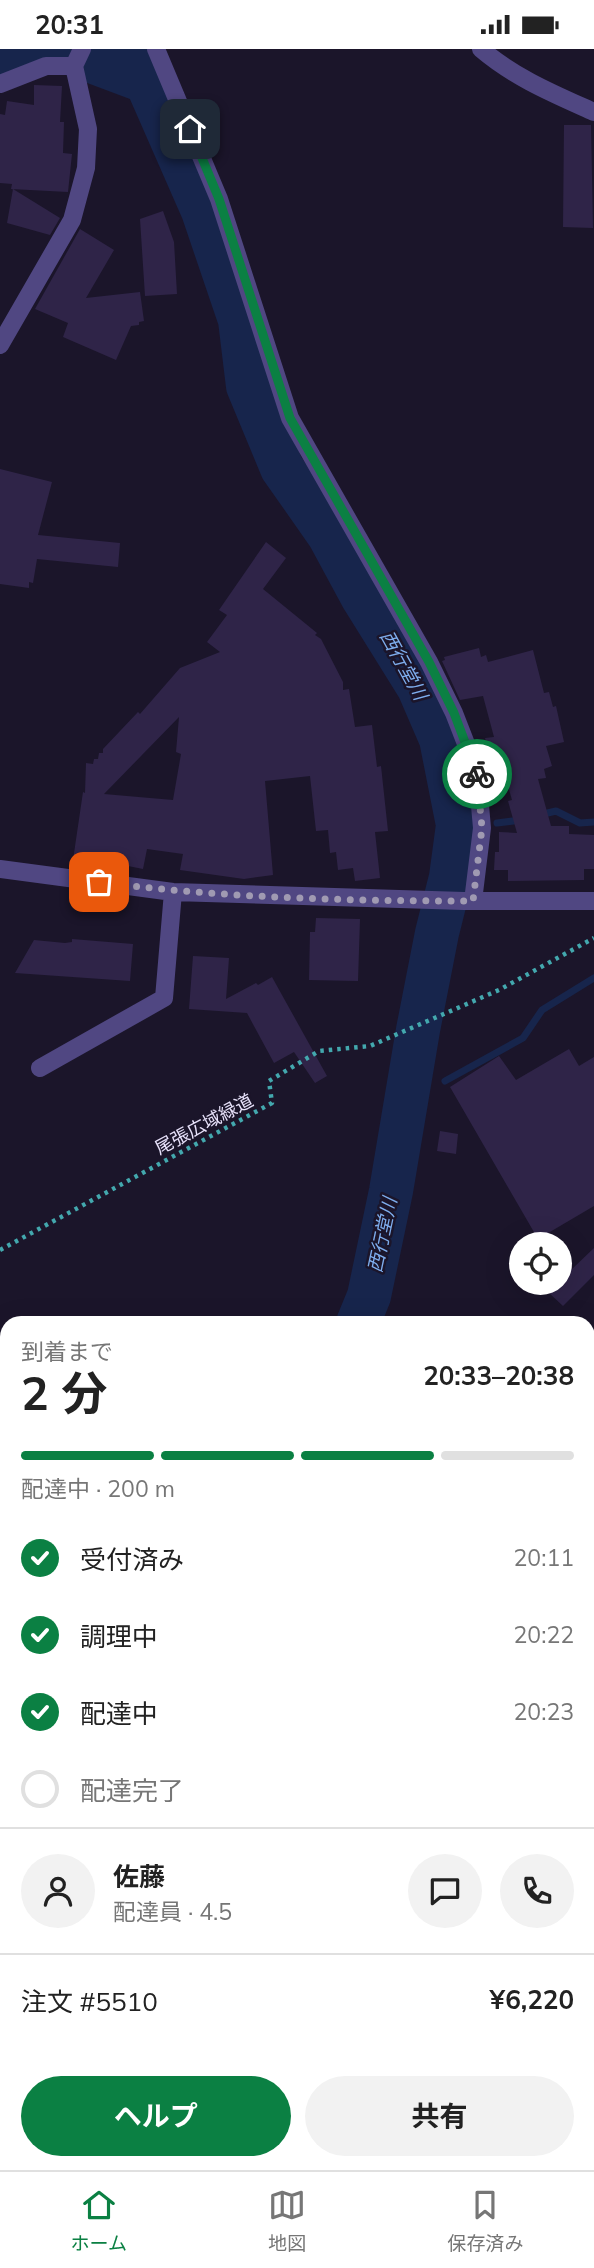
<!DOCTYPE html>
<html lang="ja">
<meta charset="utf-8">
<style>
body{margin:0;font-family:Mulish,"Noto Sans JP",sans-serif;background:#f2f2f2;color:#222;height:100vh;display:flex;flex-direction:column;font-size:26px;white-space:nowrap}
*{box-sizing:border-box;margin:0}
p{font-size:23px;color:#767676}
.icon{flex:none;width:38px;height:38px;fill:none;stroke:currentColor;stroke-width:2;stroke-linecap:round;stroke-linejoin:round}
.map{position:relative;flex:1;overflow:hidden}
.drawer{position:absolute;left:0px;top:1267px;width:595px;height:854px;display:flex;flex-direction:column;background:#fff;border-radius:21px 21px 0 0;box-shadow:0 7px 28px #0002}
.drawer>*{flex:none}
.tools{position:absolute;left:509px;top:1183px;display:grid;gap:14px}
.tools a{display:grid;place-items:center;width:63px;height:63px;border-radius:50%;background:#fff;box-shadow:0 7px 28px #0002;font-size:35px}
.pin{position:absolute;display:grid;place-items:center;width:60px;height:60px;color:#fff;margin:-30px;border-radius:14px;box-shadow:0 4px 10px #0006}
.courier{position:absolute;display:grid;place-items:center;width:70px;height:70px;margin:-35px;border:5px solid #0b8043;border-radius:50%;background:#fff;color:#222;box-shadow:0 2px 9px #0007}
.headline em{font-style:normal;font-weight:700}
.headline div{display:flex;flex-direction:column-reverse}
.headline{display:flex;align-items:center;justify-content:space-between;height:119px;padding:0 21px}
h1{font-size:46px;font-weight:700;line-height:52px}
.bar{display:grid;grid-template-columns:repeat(4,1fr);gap:10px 7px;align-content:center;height:84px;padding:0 21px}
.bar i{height:9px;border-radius:5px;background:#e0e0e0}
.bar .current{background:#0b8043}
.bar p{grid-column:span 4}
.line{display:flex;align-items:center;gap:18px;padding:0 21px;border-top:2px solid #e0e0e0}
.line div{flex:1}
.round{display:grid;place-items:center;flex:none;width:74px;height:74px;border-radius:37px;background:#f2f2f2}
ol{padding:0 21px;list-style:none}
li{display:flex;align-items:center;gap:21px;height:77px}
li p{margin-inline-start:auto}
li .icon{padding:7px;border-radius:50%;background:#0b8043;color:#fff;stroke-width:4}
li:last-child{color:#767676}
li i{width:38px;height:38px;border:4px solid #e0e0e0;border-radius:50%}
.button{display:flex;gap:14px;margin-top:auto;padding:14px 21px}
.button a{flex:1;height:80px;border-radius:42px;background:#0b8043;color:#fff;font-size:28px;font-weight:700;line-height:80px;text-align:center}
.button a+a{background:#f2f2f2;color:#222}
.status{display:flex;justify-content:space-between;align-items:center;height:49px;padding:0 35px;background:#fff;direction:ltr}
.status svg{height:19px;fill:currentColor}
.menu{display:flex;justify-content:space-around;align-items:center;height:98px;border-top:2px solid #e0e0e0;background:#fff;font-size:19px;color:#767676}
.menu a{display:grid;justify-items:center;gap:4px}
.menu .current{color:#0b8043}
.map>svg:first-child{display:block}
</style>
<div class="status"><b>20:31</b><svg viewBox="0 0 49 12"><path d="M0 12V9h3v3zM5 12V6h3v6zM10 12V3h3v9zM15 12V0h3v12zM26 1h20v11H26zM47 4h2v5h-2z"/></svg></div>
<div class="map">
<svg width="594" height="2121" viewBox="0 0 594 2121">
<rect width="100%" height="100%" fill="#1b152a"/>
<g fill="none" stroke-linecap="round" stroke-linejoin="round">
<path stroke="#17254c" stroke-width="7" d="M539,766L556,762L580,774L594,773
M497,774L521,771
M445,1032L523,989L542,961L594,929"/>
<path stroke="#17254c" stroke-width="44" d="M132,0L203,162L240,271L248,337L282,419L329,486L363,549L419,639L441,690L458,776L451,828L437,884L418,981L391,1142L369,1247L358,1274
M0,16L35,3L59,0L147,33
M0,1629L7,1620"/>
</g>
<path fill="#2f2448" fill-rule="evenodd" d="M34,36L62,37L60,73H64L63,104L72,105L68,143L11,140L12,135L0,134V65L5,66L7,52L34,56Z
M564,76H591L593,179L563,178Z
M13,140L60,169L50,186L7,174Z
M163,162L174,193L177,245L145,247L140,170Z
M80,180L114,201L86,249L140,243L144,272L139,273V276L131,277L116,311L63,288L68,274L35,260Z
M0,420L52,433L38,486L120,494L118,518L37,510L33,534L29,533V539L0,535Z
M266,493L286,509L263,540L317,584L315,586L321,590L343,633V641L349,640L355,678L372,676L377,718L381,717L388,782L375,783L380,829L355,832L353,819L338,821L336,803L330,804L328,781L316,782L310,727L265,732L273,826L244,830L180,821L183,805L147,800L143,820L108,813V817L73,811L83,743L85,744L86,714L93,715L94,710H98L99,704H103V700L138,663L140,665L180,619L220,603L207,593L227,566L219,561ZM179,668L176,703L181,705L173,751L104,745Z
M479,599L481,608L486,606L488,613L533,601L544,644L549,643L553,658L556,657L564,693L546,697L552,717L544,720L546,729L538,730L551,777H569V785L594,786V820H584V831L508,832V821H494L495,803H499V783L517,784L508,752L512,751L500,709L491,712L485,689L494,688L483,647L460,651L442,612L445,611L444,608Z
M316,869L360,870L358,932L309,931L310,883H315Z
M72,890L133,895L130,932L15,924L34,891L65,894L72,893Z
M193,907L229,909L226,950L256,934L258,936L272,928L327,1027L315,1034L294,1003L274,1014L247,964L189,960Z
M569,1000L579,1017L594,1008V1157L538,1190L450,1038L499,1007L516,1031Z
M440,1082L458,1085L456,1105L437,1102Z
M594,1199V1226L563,1257L548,1243Z"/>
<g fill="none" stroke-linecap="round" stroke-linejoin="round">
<path stroke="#43a8ae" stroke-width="4.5" stroke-dasharray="3.5 5" stroke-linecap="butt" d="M0,1201L272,1054L269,1032L319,1002L370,997L499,941L594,889"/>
<path stroke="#504782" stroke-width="18" d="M156,0L219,150L290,369L429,613L454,664L477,723L482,779L473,852
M481,0C515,29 554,45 594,63
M0,35L46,17H74
M0,296L72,171L86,119L88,80L74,17L82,0
M0,820L173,843L464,852H594
M40,1019L164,949L173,843
M588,1578L594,1580
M0,1735L7,1728
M0,1875L7,1853
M588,2005L594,2004"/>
<path stroke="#eb6d9b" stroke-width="21" d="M0,2089L7,2091
M80,2114L103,2121"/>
</g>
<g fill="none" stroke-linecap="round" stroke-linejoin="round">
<path stroke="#a09ab2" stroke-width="7" stroke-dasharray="0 12.6" d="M99,833C223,849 348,852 473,852L482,779L477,725"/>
<path stroke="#0b8043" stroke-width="9" d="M190,80L219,150L290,369L429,613L454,664L477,725"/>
</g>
<g text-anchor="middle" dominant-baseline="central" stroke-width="5" stroke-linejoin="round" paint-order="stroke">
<g font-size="18" fill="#e8e2fb" stroke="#1b152a">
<text transform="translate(204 1075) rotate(-28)">尾張広域緑道</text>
</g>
<g font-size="19" font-style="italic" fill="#7eaded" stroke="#1b152a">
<text transform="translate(404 616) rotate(61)">西行堂川</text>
<text transform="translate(382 1186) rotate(-78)">西行堂川</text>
</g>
</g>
</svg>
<div class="tools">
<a><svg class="icon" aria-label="locate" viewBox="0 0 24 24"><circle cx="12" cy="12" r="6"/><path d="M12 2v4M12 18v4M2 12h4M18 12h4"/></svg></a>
</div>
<div class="pin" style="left:99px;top:833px;background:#ea580c"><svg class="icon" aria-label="bag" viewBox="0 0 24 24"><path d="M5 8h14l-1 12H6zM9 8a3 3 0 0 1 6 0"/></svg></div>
<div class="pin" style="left:190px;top:80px;background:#1f2937"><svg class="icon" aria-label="home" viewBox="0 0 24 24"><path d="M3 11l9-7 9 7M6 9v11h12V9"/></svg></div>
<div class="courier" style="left:477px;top:725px"><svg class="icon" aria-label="bike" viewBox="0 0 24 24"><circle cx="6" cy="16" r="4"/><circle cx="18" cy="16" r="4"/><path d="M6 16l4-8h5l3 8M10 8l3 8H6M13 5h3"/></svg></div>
<section class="drawer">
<div class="headline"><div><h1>2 分</h1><p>到着まで</p></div><em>20:33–20:38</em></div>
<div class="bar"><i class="current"></i><i class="current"></i><i class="current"></i><i></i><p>配達中 · 200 m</p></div>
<ol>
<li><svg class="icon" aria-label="check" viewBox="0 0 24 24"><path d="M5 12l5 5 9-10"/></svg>受付済み<p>20:11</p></li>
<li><svg class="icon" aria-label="check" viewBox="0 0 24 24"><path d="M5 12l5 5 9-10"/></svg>調理中<p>20:22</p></li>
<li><svg class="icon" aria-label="check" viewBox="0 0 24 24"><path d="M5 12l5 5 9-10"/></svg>配達中<p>20:23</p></li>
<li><i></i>配達完了</li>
</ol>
<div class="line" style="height:126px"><a class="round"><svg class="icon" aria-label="person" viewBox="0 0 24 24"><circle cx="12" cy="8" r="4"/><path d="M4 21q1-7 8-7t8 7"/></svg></a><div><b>佐藤</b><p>配達員 · 4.5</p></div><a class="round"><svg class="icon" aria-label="chat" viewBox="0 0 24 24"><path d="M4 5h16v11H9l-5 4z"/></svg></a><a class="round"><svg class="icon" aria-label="phone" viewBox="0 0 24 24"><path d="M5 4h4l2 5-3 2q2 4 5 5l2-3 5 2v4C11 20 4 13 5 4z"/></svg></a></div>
<div class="line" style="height:91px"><div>注文 #5510</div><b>¥6,220</b></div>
<div class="button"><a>ヘルプ</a><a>共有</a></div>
</section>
</div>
<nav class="menu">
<a class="current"><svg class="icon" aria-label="home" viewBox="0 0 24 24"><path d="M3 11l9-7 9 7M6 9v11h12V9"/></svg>ホーム</a>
<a><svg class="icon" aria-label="map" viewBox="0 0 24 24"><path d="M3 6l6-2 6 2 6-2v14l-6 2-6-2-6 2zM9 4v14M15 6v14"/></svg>地図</a>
<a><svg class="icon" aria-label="saved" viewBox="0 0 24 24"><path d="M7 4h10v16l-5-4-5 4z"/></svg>保存済み</a>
</nav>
